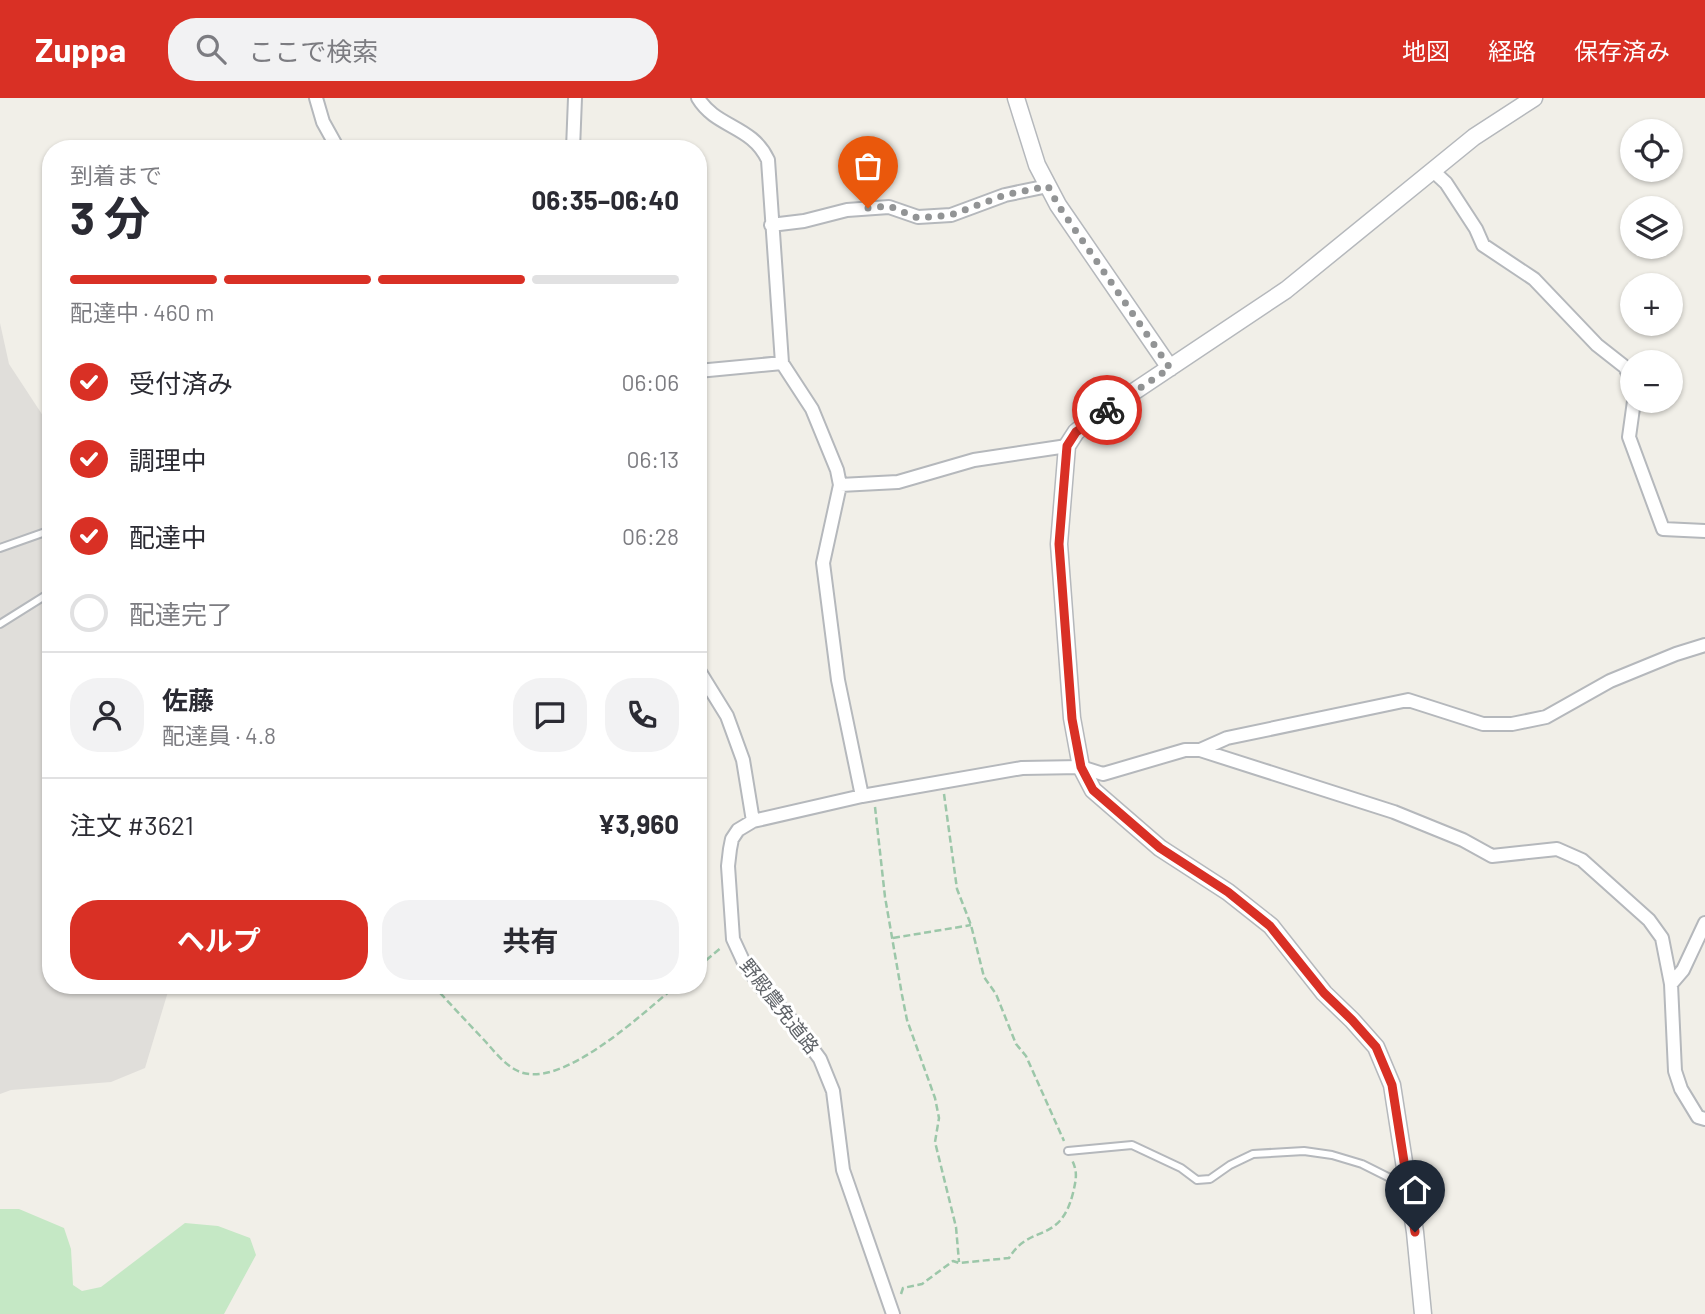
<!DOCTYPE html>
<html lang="ja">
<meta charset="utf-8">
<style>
body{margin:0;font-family:Barlow,"Noto Sans JP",sans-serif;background:#f2f2f3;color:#2b2b33;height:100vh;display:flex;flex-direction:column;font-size:26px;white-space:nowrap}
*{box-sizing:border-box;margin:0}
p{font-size:23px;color:#7c7c81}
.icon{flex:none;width:38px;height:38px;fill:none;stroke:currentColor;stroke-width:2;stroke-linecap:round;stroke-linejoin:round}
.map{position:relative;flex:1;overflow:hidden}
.details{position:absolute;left:42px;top:42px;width:665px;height:854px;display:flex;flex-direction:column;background:#fff;border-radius:28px;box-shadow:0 2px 5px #0004}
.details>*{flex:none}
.tools{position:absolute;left:1620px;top:21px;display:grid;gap:14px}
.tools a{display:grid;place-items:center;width:63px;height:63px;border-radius:50%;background:#fff;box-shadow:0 2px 5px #0004;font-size:35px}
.pin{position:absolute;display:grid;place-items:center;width:60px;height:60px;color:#fff;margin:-72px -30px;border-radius:50% 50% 50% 0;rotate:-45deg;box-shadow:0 0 7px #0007}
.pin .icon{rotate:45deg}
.courier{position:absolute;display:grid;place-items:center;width:70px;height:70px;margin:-35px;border:5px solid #d93025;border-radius:50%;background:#fff;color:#222;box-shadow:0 2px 9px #0007}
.summary em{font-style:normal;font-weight:700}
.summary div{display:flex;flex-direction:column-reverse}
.summary{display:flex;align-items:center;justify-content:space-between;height:119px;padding:0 28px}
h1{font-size:46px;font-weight:700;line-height:52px}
.bar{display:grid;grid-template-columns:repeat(4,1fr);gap:10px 7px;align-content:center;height:84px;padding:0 28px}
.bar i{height:9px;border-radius:5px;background:#e1e1e2}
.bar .active{background:#d93025}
.bar p{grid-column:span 4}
.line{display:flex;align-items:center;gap:18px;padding:0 28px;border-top:2px solid #e1e1e2}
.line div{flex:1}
.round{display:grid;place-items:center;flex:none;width:74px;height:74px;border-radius:28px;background:#f2f2f3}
ol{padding:0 28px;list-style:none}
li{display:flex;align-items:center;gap:21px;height:77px}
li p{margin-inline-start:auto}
li .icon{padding:7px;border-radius:50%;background:#d93025;color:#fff;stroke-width:4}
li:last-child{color:#7c7c81}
li i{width:38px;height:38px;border:4px solid #e1e1e2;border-radius:50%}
.button{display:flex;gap:14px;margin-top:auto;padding:14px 28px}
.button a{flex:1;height:80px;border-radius:28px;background:#d93025;color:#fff;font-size:28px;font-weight:700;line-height:80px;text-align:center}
.button a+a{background:#f2f2f3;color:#2b2b33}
header{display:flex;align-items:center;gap:42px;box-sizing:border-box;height:98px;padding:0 35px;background:#d93025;color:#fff}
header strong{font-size:33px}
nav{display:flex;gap:38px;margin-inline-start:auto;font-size:24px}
.search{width:490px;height:63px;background:#f2f2f3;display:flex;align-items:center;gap:18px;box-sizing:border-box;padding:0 24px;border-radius:28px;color:#7c7c81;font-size:26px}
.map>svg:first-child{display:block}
</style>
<header>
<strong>Zuppa</strong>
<div class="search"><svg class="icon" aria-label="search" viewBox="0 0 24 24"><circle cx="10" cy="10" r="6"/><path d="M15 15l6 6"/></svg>ここで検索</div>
<nav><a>地図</a><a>経路</a><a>保存済み</a></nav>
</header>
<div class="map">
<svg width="1705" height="1216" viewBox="0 0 1705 1216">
<rect width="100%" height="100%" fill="#f1efe8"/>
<path fill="#e0deda" d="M0,225L9,266L51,330V887H170L145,970L111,984L11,992L0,996Z"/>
<path fill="#c5e8c5" d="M0,1111H19L64,1130L71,1151L73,1187L82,1193L101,1189L185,1125L218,1128L250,1140L256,1157L224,1216H0Z"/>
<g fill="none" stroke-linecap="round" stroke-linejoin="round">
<defs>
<path id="service" d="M0,450L51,432
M0,526L51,494
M1068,1053L1132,1047L1181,1070L1197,1082L1210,1081L1230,1067L1253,1056L1304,1053L1332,1057L1362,1066L1394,1082L1404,1081"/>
<path id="minor" d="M316,0L323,24L338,51
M698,0C716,30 752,27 768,62L782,265L812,311L837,372L840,387L823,465L838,582L862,698
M573,51L575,0
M1432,72L1446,85L1476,131L1483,147L1534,181L1597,247L1625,269L1633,286
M771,127L804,123L847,112L889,109L918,119L951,117L1005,97L1048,88
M698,273L782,265
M1634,303L1629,339L1663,431L1705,433
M840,387L898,384L974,362L1067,348
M698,571L727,618L743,662L753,723
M1200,652L1227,640L1408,602L1483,626H1512L1546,619L1610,583L1676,556L1705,547
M1671,886L1683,872L1705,825
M893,1216L843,1072L833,993L820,961L786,915L766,895L745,867L733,841L728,768L730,751L732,741L738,732L753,723L862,698L1022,670L1081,669L1103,676L1185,652H1200L1394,714L1463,742L1492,758L1557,751L1582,762L1649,822L1662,840L1671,886L1675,973L1681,991L1698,1019L1705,1021"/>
<path id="tertiary" d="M1016,0L1037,67L1058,107L1170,270
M1423,1216L1415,1134L1392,987L1376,949L1352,922L1324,895L1271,828L1228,794L1160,750L1093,692L1081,669L1072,620L1059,446L1067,348L1076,334L1087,325L1286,192L1474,39L1534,0"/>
</defs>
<use href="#service" stroke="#b5b8bc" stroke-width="10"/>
<use href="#minor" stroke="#b5b8bc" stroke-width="16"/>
<use href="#tertiary" stroke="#b5b8bc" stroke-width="19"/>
<path stroke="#9cc7a9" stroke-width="2.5" stroke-dasharray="7 3.5" stroke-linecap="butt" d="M944,696L957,791L971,827L984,879L996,896L1016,946L1026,958L1064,1043
M875,709L885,799L902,897L907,922L935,1000L939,1020L935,1044L956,1129L959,1164
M893,840L971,827
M698,869L722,849
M433,887C450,906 467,924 485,943C494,953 504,966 516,972C559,996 645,913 677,887
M901,1196L903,1190L922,1186L953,1163L959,1165L1009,1160C1030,1125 1060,1147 1073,1095C1076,1082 1078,1074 1072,1062"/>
<use href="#service" stroke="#fff" stroke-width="6"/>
<use href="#minor" stroke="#fff" stroke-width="12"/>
<use href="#tertiary" stroke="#fff" stroke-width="16"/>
</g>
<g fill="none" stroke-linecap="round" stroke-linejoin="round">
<path stroke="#929495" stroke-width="7" stroke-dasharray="0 12.6" d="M868,110L889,108L918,120L951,117L1005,97L1048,88L1058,107L1170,270L1107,312"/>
<path stroke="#d93025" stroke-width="9" d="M1107,312L1076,334L1067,348L1059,446L1072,621L1081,669L1093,692L1160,750L1228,794L1270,828L1324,895L1352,922L1376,949L1392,987L1415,1134"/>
</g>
<g text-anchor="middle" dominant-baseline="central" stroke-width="6" stroke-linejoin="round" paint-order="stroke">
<g font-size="19" fill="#5f6368" stroke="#fff">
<text transform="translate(780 908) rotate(52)">野殿農免道路</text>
</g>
</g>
</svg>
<div class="tools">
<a><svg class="icon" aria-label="locate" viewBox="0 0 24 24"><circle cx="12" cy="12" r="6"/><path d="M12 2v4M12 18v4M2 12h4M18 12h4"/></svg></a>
<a><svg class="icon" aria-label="layers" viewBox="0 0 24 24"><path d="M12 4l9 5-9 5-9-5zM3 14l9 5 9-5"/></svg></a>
<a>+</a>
<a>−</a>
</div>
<div class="pin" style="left:868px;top:110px;background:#ea580c"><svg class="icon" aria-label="bag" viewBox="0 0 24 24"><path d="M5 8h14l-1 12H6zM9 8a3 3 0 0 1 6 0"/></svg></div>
<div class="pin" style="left:1415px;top:1134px;background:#1f2937"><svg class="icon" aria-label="home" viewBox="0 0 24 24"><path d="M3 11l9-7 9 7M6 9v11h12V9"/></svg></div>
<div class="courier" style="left:1107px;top:312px"><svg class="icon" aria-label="bike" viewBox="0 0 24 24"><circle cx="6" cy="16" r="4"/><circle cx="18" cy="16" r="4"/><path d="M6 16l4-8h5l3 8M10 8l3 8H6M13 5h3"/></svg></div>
<section class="details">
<div class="summary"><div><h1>3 分</h1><p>到着まで</p></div><em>06:35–06:40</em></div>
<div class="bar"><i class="active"></i><i class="active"></i><i class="active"></i><i></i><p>配達中 · 460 m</p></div>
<ol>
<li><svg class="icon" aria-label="check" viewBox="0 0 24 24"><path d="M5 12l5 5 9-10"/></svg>受付済み<p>06:06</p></li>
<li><svg class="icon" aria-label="check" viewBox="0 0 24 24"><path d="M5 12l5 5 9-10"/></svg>調理中<p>06:13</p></li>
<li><svg class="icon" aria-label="check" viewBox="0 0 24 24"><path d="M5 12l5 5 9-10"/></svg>配達中<p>06:28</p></li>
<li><i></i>配達完了</li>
</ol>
<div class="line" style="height:126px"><a class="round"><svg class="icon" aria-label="person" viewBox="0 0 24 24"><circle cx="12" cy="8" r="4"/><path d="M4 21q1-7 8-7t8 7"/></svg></a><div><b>佐藤</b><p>配達員 · 4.8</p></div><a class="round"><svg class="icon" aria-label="chat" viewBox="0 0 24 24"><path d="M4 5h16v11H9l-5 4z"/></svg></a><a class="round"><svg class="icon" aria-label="phone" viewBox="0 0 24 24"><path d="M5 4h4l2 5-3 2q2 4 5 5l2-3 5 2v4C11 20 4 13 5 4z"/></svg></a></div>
<div class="line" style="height:91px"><div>注文 #3621</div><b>¥3,960</b></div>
<div class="button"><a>ヘルプ</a><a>共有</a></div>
</section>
</div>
